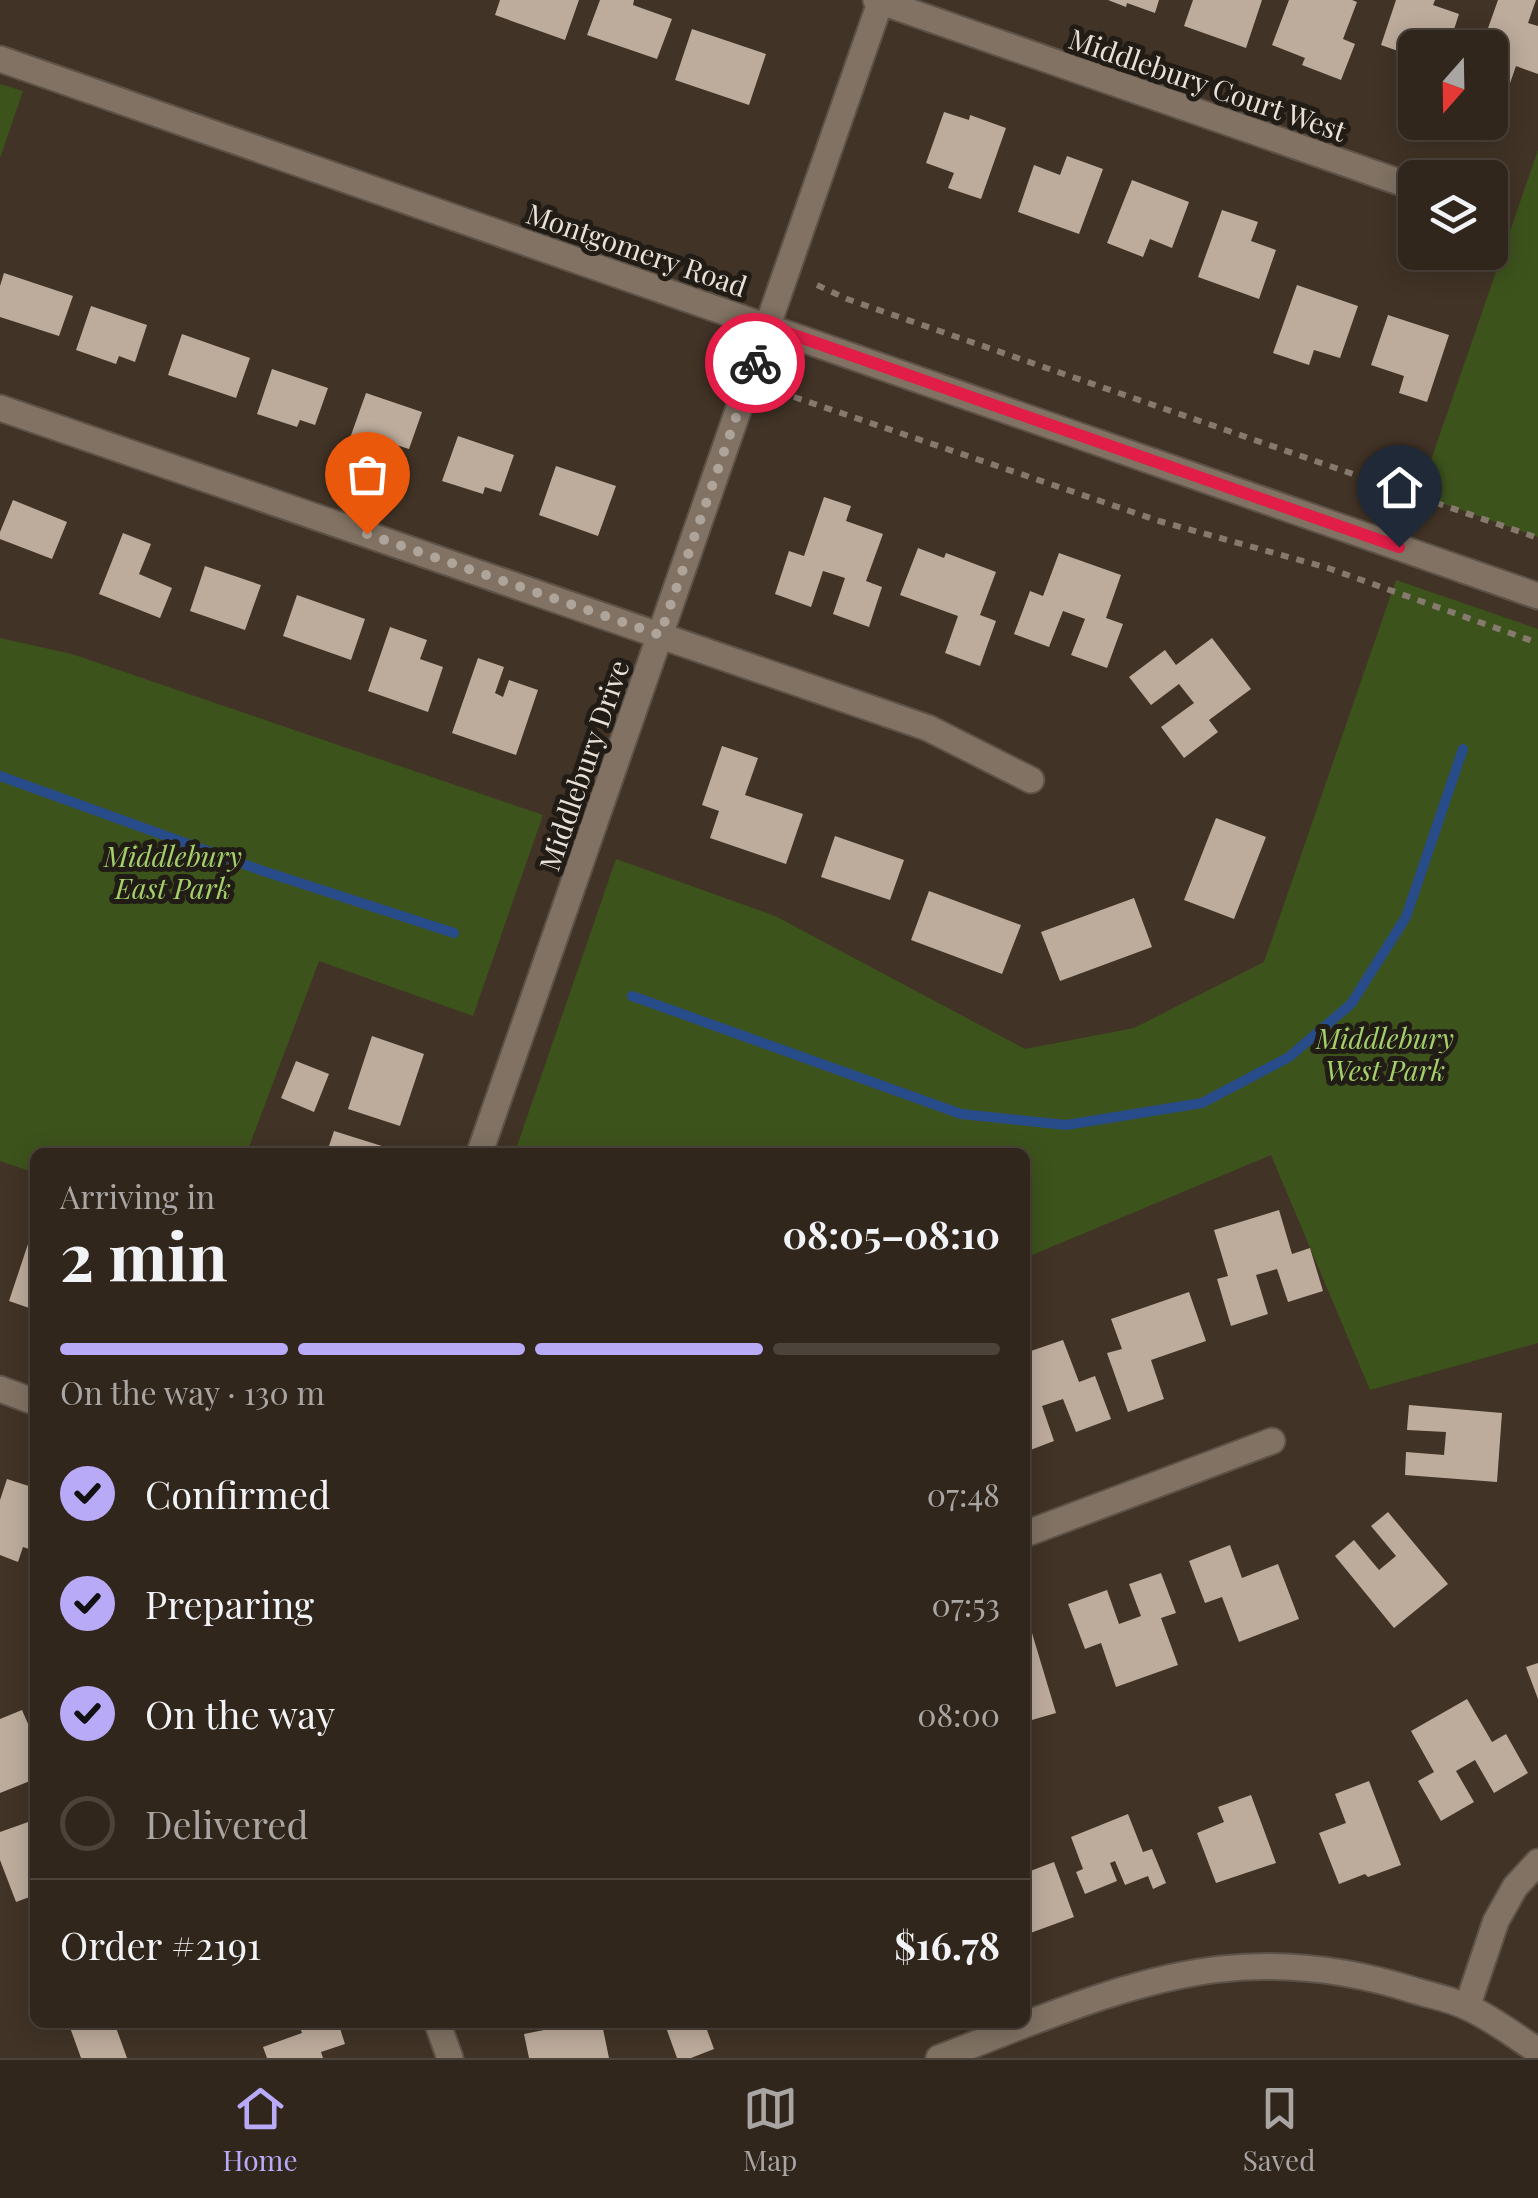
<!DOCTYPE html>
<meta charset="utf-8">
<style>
body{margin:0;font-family:"Playfair Display",serif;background:#3d3229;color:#f1f3f6;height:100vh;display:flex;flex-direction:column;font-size:38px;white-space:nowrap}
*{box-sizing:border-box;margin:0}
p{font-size:32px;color:#a8a5a3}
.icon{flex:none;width:55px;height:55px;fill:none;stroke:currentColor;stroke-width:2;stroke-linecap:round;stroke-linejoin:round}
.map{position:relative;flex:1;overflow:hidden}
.panel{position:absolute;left:30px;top:1148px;width:1000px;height:880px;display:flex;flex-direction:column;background:#31261c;border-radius:15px;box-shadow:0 5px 25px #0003,0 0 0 2px #4c433b}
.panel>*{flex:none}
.needle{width:65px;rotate:200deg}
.buttons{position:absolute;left:1398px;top:30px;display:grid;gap:20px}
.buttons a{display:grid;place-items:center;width:110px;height:110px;border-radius:15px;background:#31261c;box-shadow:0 5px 25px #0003,0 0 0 2px #4c433b;font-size:50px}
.pin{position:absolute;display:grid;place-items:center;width:85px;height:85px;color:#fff;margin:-102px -42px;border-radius:50% 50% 50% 0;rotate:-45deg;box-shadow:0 0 10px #0007}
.pin .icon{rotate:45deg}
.courier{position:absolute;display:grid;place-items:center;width:100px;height:100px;margin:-50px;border:8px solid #e11d48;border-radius:50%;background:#fff;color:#222;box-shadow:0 2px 12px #0007}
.summary em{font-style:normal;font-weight:700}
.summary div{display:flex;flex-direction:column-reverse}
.summary{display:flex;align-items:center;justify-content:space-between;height:170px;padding:0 30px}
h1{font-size:65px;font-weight:700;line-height:75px}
.bar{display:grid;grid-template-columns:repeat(4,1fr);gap:15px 10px;align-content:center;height:120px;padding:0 30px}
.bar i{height:12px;border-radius:8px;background:#4c433b}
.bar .selected{background:#b9aaf7}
.bar p{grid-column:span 4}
.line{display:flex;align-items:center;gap:25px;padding:0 30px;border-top:2px solid #4c433b}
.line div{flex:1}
ol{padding:0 30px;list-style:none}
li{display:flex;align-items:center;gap:30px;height:110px}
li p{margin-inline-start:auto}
li .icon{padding:10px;border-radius:50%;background:#b9aaf7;color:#111;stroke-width:4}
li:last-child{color:#a8a5a3}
li i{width:55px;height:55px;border:5px solid #4c433b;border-radius:50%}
.menu{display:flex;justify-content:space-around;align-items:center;height:140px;border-top:2px solid #4c433b;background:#31261c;font-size:28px;color:#a8a5a3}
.menu a{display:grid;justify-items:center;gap:5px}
.menu .selected{color:#b9aaf7}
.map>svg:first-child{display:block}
</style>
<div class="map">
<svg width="1538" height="2058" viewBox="0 0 1538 2058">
<rect width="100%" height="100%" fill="#413326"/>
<path fill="#3d531c" d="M0,84L23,91L0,158Z
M1538,150V537L1419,495Z
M1396,580L1538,629V1343L1370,1390L1271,1155L1025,1258V1152H515L616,859L775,916L1025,1049L1134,1028L1264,962Z
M0,638L72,654L543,815L473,1016L319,961L247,1152H35V1173L0,1161Z"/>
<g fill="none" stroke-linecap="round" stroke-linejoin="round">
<path stroke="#284c8a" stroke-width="10" d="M0,776L263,871L454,933
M632,996L961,1114L1066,1125L1202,1103L1289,1057L1351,1004L1406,917L1463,749"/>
</g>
<path fill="#bdac9c" d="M500,0H579L565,40L495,15Z
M600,0H634L633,5L672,19L657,59L587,35Z
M1108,0H1159L1155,13L1127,3L1126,7Z
M1193,0H1262L1246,48L1184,26Z
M1289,0H1352L1357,2L1343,39L1355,44L1341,80L1302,65L1305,58L1272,45Z
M1396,0H1435L1433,5L1459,14L1448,48H1415V57L1381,45Z
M1498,0H1536L1528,23L1538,26V74L1516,66L1508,89L1490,83V48H1481Z
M692,29L766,54L749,105L675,80Z
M944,112L969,120L970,115L1006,128L981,199L948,188L954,173L926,163Z
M1067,156L1103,169L1079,234L1018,212L1034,165L1060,175Z
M1132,180L1189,202L1172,248L1150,239L1143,257L1107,243Z
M1222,210L1258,222L1251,241L1276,250L1259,299L1198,277Z
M4,273L73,296L59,336L0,317V286Z
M1297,285L1358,306L1340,358L1314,350L1309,365L1273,353Z
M91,306L147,325L135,362L119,356L116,364L76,350Z
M1388,315L1449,335L1427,402L1399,393L1404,376L1371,365Z
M182,334L250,358L236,398L168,375Z
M272,369L328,388L315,425L300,420L297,427L257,414Z
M366,393L422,412L409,449L393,444L391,452L350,438Z
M458,436L514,455L501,492L485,487L483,494L442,481Z
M556,466L616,486L598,536L539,515Z
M824,497L851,506L846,521L883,534L866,581L882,587L869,627L833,614L845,578L823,571L811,607L775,594L789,551L804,556Z
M13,500L67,522L52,559L0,539V532Z
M123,533L151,544L139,574L172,588L160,618L99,594Z
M918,548L944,558L946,553L996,572L980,615L996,621L980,666L945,653L958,616L900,595Z
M1059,553L1121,575L1106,618L1123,624L1107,668L1071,655L1085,619L1063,611L1049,647L1014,634L1030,591L1043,596Z
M205,566L261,585L245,630L190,611Z
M297,595L365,619L351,660L283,636Z
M390,627L427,640L420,659L443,667L428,712L368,691Z
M1212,638L1251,689L1209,720L1218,732L1184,758L1161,727L1194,703L1179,684L1151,705L1129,677L1165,650L1176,665Z
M478,658L504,667L495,693L503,697L509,680L538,690L516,755L452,733Z
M722,746L758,758L745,795L803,814L786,864L710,838L719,811L702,805Z
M1216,818L1266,837L1234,919L1184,900Z
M835,836L904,860L890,900L821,877Z
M929,891L1021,925L1002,974L911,940Z
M1134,898L1152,947L1060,981L1041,932Z
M372,1036L424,1054L400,1126L348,1109Z
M296,1061L329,1074L314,1112L281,1098Z
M334,1131L385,1147L383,1152H327Z
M1279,1210L1292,1254L1310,1248L1323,1291L1288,1302L1277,1269L1256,1275L1268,1314L1231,1326L1217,1279L1228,1276L1214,1230Z
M31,1235L35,1236V1310L9,1301Z
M1189,1292L1206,1341L1151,1360L1164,1399L1128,1412L1107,1353L1122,1349L1111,1319Z
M1063,1340L1079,1382L1095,1376L1111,1419L1076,1432L1063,1399L1042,1406L1054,1441L1025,1452V1353Z
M1409,1405L1502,1413L1497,1482L1405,1475L1406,1452L1444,1455L1446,1432L1407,1430Z
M7,1479L35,1488V1551L23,1547L18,1562L0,1555V1500Z
M1388,1512L1448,1584L1394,1628L1335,1556L1354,1540L1379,1570L1396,1556L1371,1526Z
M1230,1545L1242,1578L1278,1564L1299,1619L1239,1642L1222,1597L1205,1603L1189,1561Z
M1161,1573L1176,1613L1161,1618L1178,1665L1116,1687L1101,1643L1085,1649L1068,1604L1107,1590L1119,1624L1141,1616L1129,1584Z
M1032,1633L1056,1713L1025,1722V1635Z
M1538,1663V1699L1526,1667Z
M1467,1699L1492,1742L1506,1734L1528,1773L1494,1793L1475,1760L1456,1771L1474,1802L1441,1821L1418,1781L1434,1772L1411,1731Z
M22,1710L35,1740V1779L0,1793V1719Z
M1369,1781L1401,1865L1368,1877L1365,1874L1339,1884L1319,1833L1346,1823L1335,1794Z
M1251,1795L1276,1863L1216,1883L1197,1833L1224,1822L1218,1807Z
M1128,1814L1143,1852L1152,1849L1166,1883L1153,1889L1148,1876L1125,1885L1115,1861L1110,1863L1117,1881L1085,1894L1076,1872L1083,1869L1071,1837Z
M31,1821L35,1831V1895L16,1902L0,1860V1832Z
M1054,1862L1074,1917L1025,1935V1873Z
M68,2022H114L127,2058H81Z
M298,2022H338L345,2044L321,2052L323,2058H267L263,2047L302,2033Z
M664,2022H727V2023L707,2030L714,2049L691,2058H677Z
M602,2024L609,2058H529L524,2034L569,2025L570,2030Z"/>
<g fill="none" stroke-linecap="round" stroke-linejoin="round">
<defs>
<path id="minor" d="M876,0L1402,183
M0,408L928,728L1031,780
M480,1152L881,0
M0,1389L35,1402
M1025,1534L1272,1441
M1467,2007L1496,1921L1515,1887L1538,1862
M437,2022L450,2058
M939,2058C1026,2025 1128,1979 1221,1969C1286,1962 1354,1971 1416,1991C1433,1996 1451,1999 1467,2007C1492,2018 1515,2036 1538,2051"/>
<path id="tertiary" d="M0,59L1538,596"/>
</defs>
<use href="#minor" stroke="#5d5247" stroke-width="29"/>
<use href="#tertiary" stroke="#5d5247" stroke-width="29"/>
<path stroke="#867a6f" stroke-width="6" stroke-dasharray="8 8" stroke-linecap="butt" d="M817,285L847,299L1538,538
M794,397L1159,521L1328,568L1538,643"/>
<use href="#minor" stroke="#817263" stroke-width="25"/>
<use href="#tertiary" stroke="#817263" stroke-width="25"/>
</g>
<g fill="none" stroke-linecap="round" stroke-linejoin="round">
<path stroke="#aea49a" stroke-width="10" stroke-dasharray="0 18" d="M367,534L660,635L755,363"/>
<path stroke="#e11d48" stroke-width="12" d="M755,363L768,326L1399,547"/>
</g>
<g text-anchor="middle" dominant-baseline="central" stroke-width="10" stroke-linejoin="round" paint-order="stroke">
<g font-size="28" fill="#e9e1d8" stroke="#221c16">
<text transform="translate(1208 84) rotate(19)">Middlebury Court West</text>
<text transform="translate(637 249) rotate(19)">Montgomery Road</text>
<text transform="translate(583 765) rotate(-71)">Middlebury Drive</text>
</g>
<g font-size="28" font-style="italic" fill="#a4d069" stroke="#221c16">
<text x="173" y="855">Middlebury<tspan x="173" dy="32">East Park</tspan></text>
<text x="1385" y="1037">Middlebury<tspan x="1385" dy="32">West Park</tspan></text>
</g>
</g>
</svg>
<div class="buttons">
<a><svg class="needle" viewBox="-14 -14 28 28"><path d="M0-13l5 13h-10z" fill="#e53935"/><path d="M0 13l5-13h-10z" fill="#a8a5a3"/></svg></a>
<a><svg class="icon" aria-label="layers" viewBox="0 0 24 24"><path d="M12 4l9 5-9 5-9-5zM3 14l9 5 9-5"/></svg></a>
</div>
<div class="pin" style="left:367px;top:534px;background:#ea580c"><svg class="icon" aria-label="bag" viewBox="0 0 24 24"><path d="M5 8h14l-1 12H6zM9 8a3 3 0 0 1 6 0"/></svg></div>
<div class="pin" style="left:1399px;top:547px;background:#1f2937"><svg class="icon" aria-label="home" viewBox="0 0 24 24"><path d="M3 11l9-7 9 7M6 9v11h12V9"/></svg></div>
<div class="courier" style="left:755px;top:363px"><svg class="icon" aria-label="bike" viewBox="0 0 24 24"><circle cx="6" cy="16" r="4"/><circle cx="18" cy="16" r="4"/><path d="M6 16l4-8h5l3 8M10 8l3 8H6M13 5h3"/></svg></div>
<section class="panel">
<div class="summary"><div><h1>2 min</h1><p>Arriving in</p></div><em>08:05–08:10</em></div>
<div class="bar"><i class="selected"></i><i class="selected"></i><i class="selected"></i><i></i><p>On the way · 130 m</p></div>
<ol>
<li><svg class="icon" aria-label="check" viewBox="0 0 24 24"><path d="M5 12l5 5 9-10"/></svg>Confirmed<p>07:48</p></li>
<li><svg class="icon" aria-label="check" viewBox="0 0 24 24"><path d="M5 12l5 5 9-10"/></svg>Preparing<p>07:53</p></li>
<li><svg class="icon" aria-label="check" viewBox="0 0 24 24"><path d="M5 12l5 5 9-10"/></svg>On the way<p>08:00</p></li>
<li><i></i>Delivered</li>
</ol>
<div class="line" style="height:130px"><div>Order #2191</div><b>$16.78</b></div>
</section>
</div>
<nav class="menu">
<a class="selected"><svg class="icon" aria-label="home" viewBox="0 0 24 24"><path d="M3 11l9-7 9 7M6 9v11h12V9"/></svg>Home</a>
<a><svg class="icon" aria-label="map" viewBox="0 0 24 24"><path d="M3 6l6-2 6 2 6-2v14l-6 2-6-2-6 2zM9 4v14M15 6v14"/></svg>Map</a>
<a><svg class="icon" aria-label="saved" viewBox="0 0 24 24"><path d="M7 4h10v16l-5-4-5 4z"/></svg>Saved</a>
</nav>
